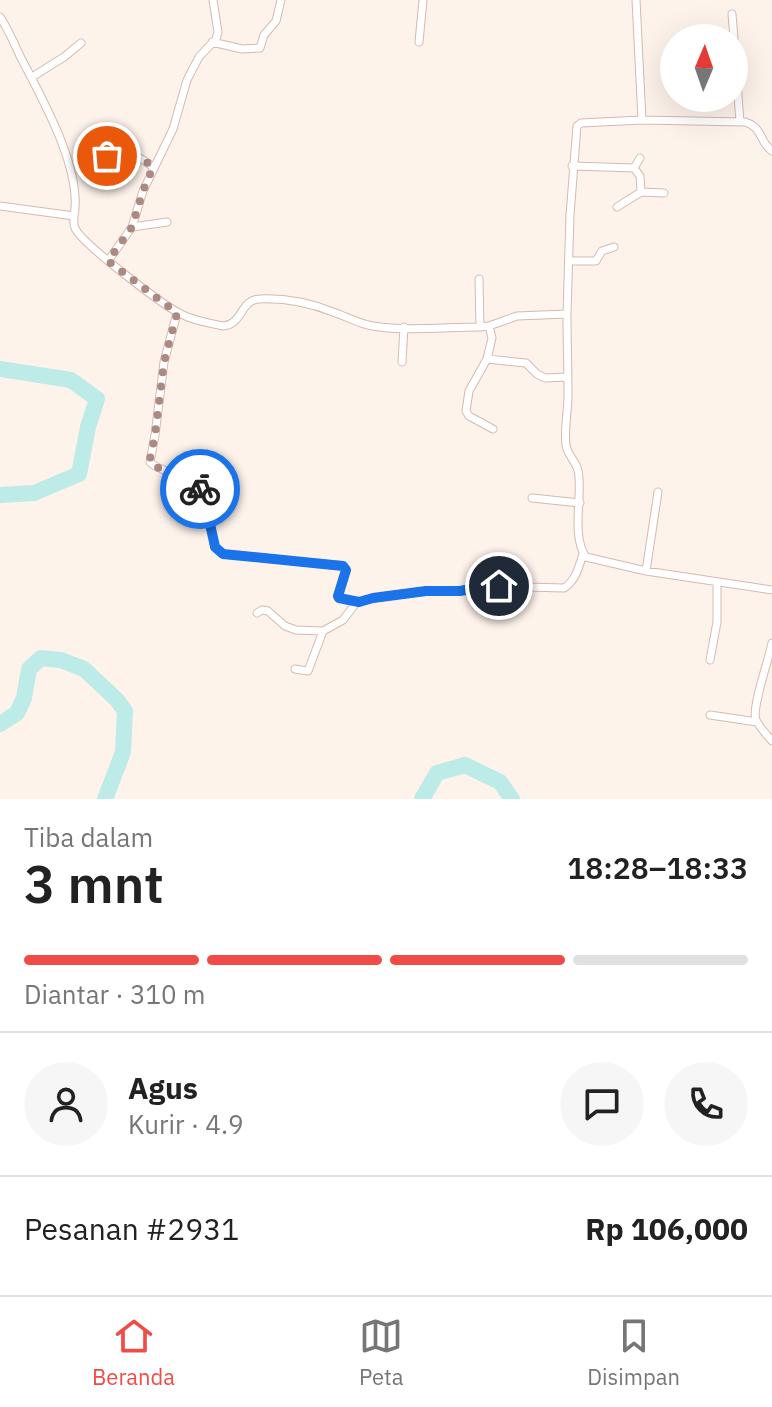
<!DOCTYPE html>
<html lang="id">
<meta charset="utf-8">
<style>
body{margin:0;font-family:"IBM Plex Sans",sans-serif;background:#f6f6f6;color:#222;height:100vh;display:flex;flex-direction:column;font-size:30px;white-space:nowrap}
*{box-sizing:border-box;margin:0}
p{font-size:26px;color:#767676}
.icon{flex:none;width:44px;height:44px;fill:none;stroke:currentColor;stroke-width:2;stroke-linecap:round;stroke-linejoin:round}
.map{position:relative;height:799px;overflow:hidden}
.sheet{display:flex;flex-direction:column;background:#fff;flex:1}
.sheet>*{flex:none}
.needle{width:52px;rotate:2deg}
.fabs{position:absolute;left:660px;top:24px;display:grid;gap:16px}
.fabs a{display:grid;place-items:center;width:88px;height:88px;border-radius:50%;background:#fff;box-shadow:0 8px 32px #0002;font-size:40px}
.pin{position:absolute;display:grid;place-items:center;width:68px;height:68px;color:#fff;margin:-34px;border:4px solid #fff;border-radius:50%;box-shadow:0 2px 8px #0007}
.courier{position:absolute;display:grid;place-items:center;width:80px;height:80px;margin:-40px;border:6px solid #1a73e8;border-radius:50%;background:#fff;color:#222;box-shadow:0 2px 10px #0007}
.summary em{font-style:normal;font-weight:600}
.summary div{display:flex;flex-direction:column-reverse}
.summary{display:flex;align-items:center;justify-content:space-between;height:136px;padding:0 24px}
h1{font-size:52px;font-weight:600;line-height:60px}
.bar{display:grid;grid-template-columns:repeat(4,1fr);gap:12px 8px;align-content:center;height:96px;padding:0 24px}
.bar i{height:10px;border-radius:6px;background:#e0e0e0}
.bar .current{background:#f14b47}
.bar p{grid-column:span 4}
.line{display:flex;align-items:center;gap:20px;padding:0 24px;border-top:2px solid #e0e0e0}
.line div{flex:1}
.round{display:grid;place-items:center;flex:none;width:84px;height:84px;border-radius:42px;background:#f6f6f6}
.dock{display:flex;justify-content:space-around;align-items:center;height:112px;border-top:2px solid #e0e0e0;background:#fff;font-size:22px;color:#767676}
.dock a{display:grid;justify-items:center;gap:4px}
.dock .current{color:#f14b47}
.map>svg:first-child{display:block}
</style>
<div class="map">
<svg width="772" height="799" viewBox="0 0 772 799">
<rect width="100%" height="100%" fill="#fef3eb"/>
<g fill="none" stroke-linecap="round" stroke-linejoin="round">
<path stroke="#bcebe8" stroke-width="16" d="M0,369L71,380L97,399L88,427L79,474L34,493L0,495
M0,724L17,713L24,698L29,669L41,658L61,660L84,669L117,700L125,711L123,752L105,799
M422,799L437,773L465,765L500,782L512,799"/>
<defs>
<path id="minor" d="M636,0L642,120
M732,14L734,38
M0,17C8,29 14,43 20,56C41,97 83,169 74,216
M212,42L242,49L260,48L264,35L276,21L281,0
M419,42L423,0
M734,42L740,122
M32,77L64,57L81,43
M107,156C127,150 138,155 153,167
M572,166L634,168
M641,192L664,193
M0,206L74,216C74,221 73,223 75,228C81,243 164,306 181,314C194,321 209,323 223,326C243,325 240,299 260,299C284,298 310,303 333,312C345,316 356,322 368,325C399,332 446,327 480,327L489,326L517,316L567,314C567,341 568,368 568,395C568,411 564,429 566,445C568,458 579,462 579,478C581,501 572,538 586,557L646,571L772,590
M617,207L641,192L640,176L634,168L640,158
M132,227L167,222
M108,261L132,227L143,191L173,129L187,80L199,57L216,39L218,32L213,0
M569,261H596L602,251L614,247
M479,279L480,327
M177,313L164,362L155,435L150,462L155,466L189,481L198,487L203,493L214,542L215,547L223,554L343,566L346,570L338,597L356,603
M567,314L570,215L577,126L581,123L642,120L745,122C763,127 759,142 772,151
M489,326L492,338L487,359L469,391L466,411L469,416L493,429
M487,359L526,363L537,374L545,378L568,377
M402,362L404,327
M532,498L580,503
M646,571L658,492
M257,613L262,610L268,611L285,626L296,630L323,631L343,620L356,603L373,598L426,591H460L492,586L564,588C576,581 579,566 583,554
M772,643C769,659 751,709 756,720C760,728 767,735 772,741
M710,660L717,622V583
M295,669L308,671L323,631
M710,715L757,722"/>
</defs>
<use href="#minor" stroke="#d5b9b1" stroke-width="9"/>
<use href="#minor" stroke="#fff" stroke-width="7"/>
</g>
<g fill="none" stroke-linecap="round" stroke-linejoin="round">
<path stroke="#aa8a82" stroke-width="8" stroke-dasharray="0 14.4" d="M107,156C127,150 138,155 153,167L143,191L132,227L108,261L177,313L164,362L155,435L150,459L152,465L189,481L200,489"/>
<path stroke="#1a73e8" stroke-width="10" d="M200,489L203,493L214,542L215,547L223,554L343,566L346,570L338,596L339,598L359,602L373,598L426,591H460L481,587L499,586"/>
</g>
</svg>
<div class="fabs">
<a><svg class="needle" viewBox="-14 -14 28 28"><path d="M0-13l5 13h-10z" fill="#e53935"/><path d="M0 13l5-13h-10z" fill="#767676"/></svg></a>
</div>
<div class="pin" style="left:107px;top:156px;background:#ea580c"><svg class="icon" aria-label="bag" viewBox="0 0 24 24"><path d="M5 8h14l-1 12H6zM9 8a3 3 0 0 1 6 0"/></svg></div>
<div class="pin" style="left:499px;top:586px;background:#1f2937"><svg class="icon" aria-label="home" viewBox="0 0 24 24"><path d="M3 11l9-7 9 7M6 9v11h12V9"/></svg></div>
<div class="courier" style="left:200px;top:489px"><svg class="icon" aria-label="bike" viewBox="0 0 24 24"><circle cx="6" cy="16" r="4"/><circle cx="18" cy="16" r="4"/><path d="M6 16l4-8h5l3 8M10 8l3 8H6M13 5h3"/></svg></div>
</div>
<section class="sheet">
<div class="summary"><div><h1>3 mnt</h1><p>Tiba dalam</p></div><em>18:28–18:33</em></div>
<div class="bar"><i class="current"></i><i class="current"></i><i class="current"></i><i></i><p>Diantar · 310 m</p></div>
<div class="line" style="height:144px"><a class="round"><svg class="icon" aria-label="person" viewBox="0 0 24 24"><circle cx="12" cy="8" r="4"/><path d="M4 21q1-7 8-7t8 7"/></svg></a><div><b>Agus</b><p>Kurir · 4.9</p></div><a class="round"><svg class="icon" aria-label="chat" viewBox="0 0 24 24"><path d="M4 5h16v11H9l-5 4z"/></svg></a><a class="round"><svg class="icon" aria-label="phone" viewBox="0 0 24 24"><path d="M5 4h4l2 5-3 2q2 4 5 5l2-3 5 2v4C11 20 4 13 5 4z"/></svg></a></div>
<div class="line" style="height:104px"><div>Pesanan #2931</div><b>Rp 106,000</b></div>
</section>
<nav class="dock">
<a class="current"><svg class="icon" aria-label="home" viewBox="0 0 24 24"><path d="M3 11l9-7 9 7M6 9v11h12V9"/></svg>Beranda</a>
<a><svg class="icon" aria-label="map" viewBox="0 0 24 24"><path d="M3 6l6-2 6 2 6-2v14l-6 2-6-2-6 2zM9 4v14M15 6v14"/></svg>Peta</a>
<a><svg class="icon" aria-label="saved" viewBox="0 0 24 24"><path d="M7 4h10v16l-5-4-5 4z"/></svg>Disimpan</a>
</nav>
